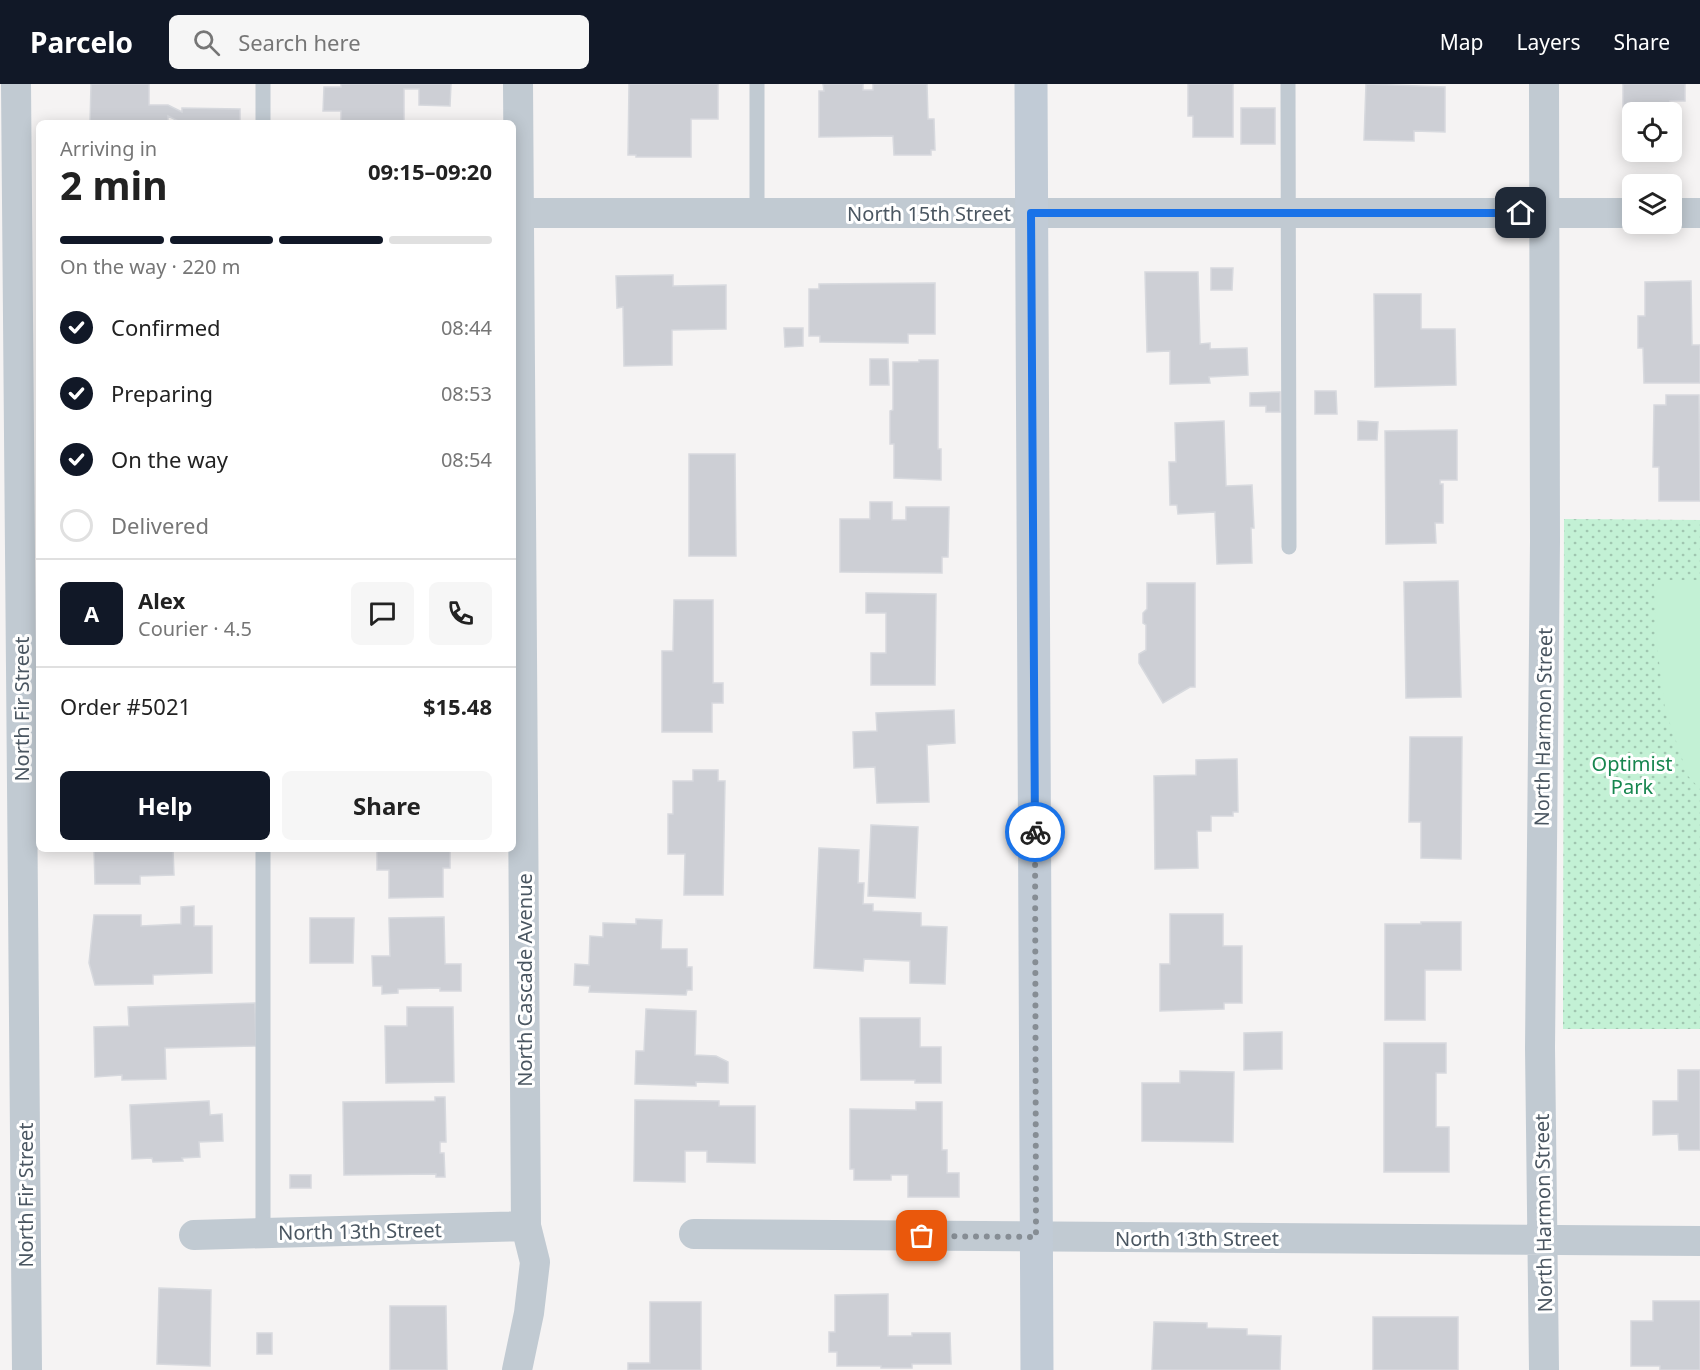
<!DOCTYPE html>
<meta charset="utf-8">
<style>
body{margin:0;font-family:"Noto Sans",sans-serif;background:#f6f6f6;color:#222;height:100vh;display:flex;flex-direction:column;font-size:22px;white-space:nowrap}
*{box-sizing:border-box;margin:0}
p{font-size:20px;color:#767676}
.icon{flex:none;width:33px;height:33px;fill:none;stroke:currentColor;stroke-width:2;stroke-linecap:round;stroke-linejoin:round}
.map{position:relative;flex:1;overflow:hidden}
.sheet{position:absolute;left:36px;top:36px;width:480px;height:732px;display:flex;flex-direction:column;background:#fff;border-radius:9px;box-shadow:0 3px 15px #0003}
.sheet>*{flex:none}
.tools{position:absolute;left:1622px;top:18px;display:grid;gap:12px}
.tools a{display:grid;place-items:center;width:60px;height:60px;border-radius:9px;background:#fff;box-shadow:0 3px 15px #0003;font-size:30px}
.pin{position:absolute;display:grid;place-items:center;width:51px;height:51px;color:#fff;margin:-26px;border-radius:12px;box-shadow:0 3px 9px #0006}
.courier{position:absolute;display:grid;place-items:center;width:60px;height:60px;margin:-30px;border:4px solid #1a73e8;border-radius:50%;background:#fff;color:#222;box-shadow:0 2px 8px #0007}
.headline em{font-style:normal;font-weight:700}
.headline div{display:flex;flex-direction:column-reverse}
.headline{display:flex;align-items:center;justify-content:space-between;height:102px;padding:0 24px}
h1{font-size:39px;font-weight:700;line-height:45px}
.bar{display:grid;grid-template-columns:repeat(4,1fr);gap:9px 6px;align-content:center;height:72px;padding:0 24px}
.bar i{height:8px;border-radius:4px;background:#e0e0e0}
.bar .on{background:#111827}
.bar p{grid-column:span 4}
.line{display:flex;align-items:center;gap:15px;padding:0 24px;border-top:2px solid #e0e0e0}
.line div{flex:1}
.round{display:grid;place-items:center;flex:none;width:63px;height:63px;border-radius:9px;background:#f6f6f6}
ol{padding:0 24px;list-style:none}
li{display:flex;align-items:center;gap:18px;height:66px}
li p{margin-inline-start:auto}
li .icon{padding:6px;border-radius:50%;background:#111827;color:#fff;stroke-width:4}
li:last-child{color:#767676}
li i{width:33px;height:33px;border:3px solid #e0e0e0;border-radius:50%}
.action{display:flex;gap:12px;margin-top:auto;padding:12px 24px}
.action a{flex:1;height:69px;border-radius:9px;background:#111827;color:#fff;font-size:24px;font-weight:700;line-height:69px;text-align:center}
.action a+a{background:#f6f6f6;color:#222}
header{display:flex;align-items:center;gap:36px;box-sizing:border-box;height:84px;padding:0 30px;background:#111827;color:#fff}
header strong{font-size:28px}
nav{display:flex;gap:33px;margin-inline-start:auto;font-size:21px}
.search{width:420px;height:54px;background:#f6f6f6;display:flex;align-items:center;gap:15px;box-sizing:border-box;padding:0 21px;border-radius:9px;color:#767676;font-size:22px}
.map>svg:first-child{display:block}
</style>
<header>
<strong>Parcelo</strong>
<div class="search"><svg class="icon" aria-label="search" viewBox="0 0 24 24"><circle cx="10" cy="10" r="6"/><path d="M15 15l6 6"/></svg>Search here</div>
<nav><a>Map</a><a>Layers</a><a>Share</a></nav>
</header>
<div class="map">
<svg width="1700" height="1286" viewBox="0 0 1700 1286">
<defs>
<pattern id="park-dots" width="8" height="8" patternUnits="userSpaceOnUse" patternTransform="scale(1.5)"><rect width="8" height="8" fill="#c3f1d5"/><path d="M2 2h.1M6 6h.1" fill="none" stroke="#a0c6b0" stroke-width="1.8" stroke-linecap="round"/></pattern>
</defs>
<rect width="100%" height="100%" fill="#f5f3f3"/>
<path fill="url(#park-dots)" d="M1564,435L1700,436V945H1563Z"/>
<path fill="#c3f1d5" d="M1654,496H1700V705L1688,692L1665,625L1657,562Z"/>
<path fill="#cdcfd5" stroke="#d7d9de" stroke-width="1.5" d="M91,0H149V21H168L182,28V24L240,25V39H182L168,32V39H90Z
M341,0H451L450,22L419,21V5H404V39H341V27H323L324,3H341Z
M629,0H718V35H691V73H636V71H628Z
M823,0H863V6H873V0H927L928,35H934L935,66H931V71H894L893,52L819,53V7H824Z
M1188,0H1233V53H1193V32H1188Z
M1366,0L1445,3V48L1414,47V57L1364,56Z
M1623,0H1685V17H1670V28H1632V64H1623Z
M1241,24H1275V60H1241Z
M1211,184H1233L1232,206H1211Z
M1145,188H1198L1200,260L1210,259V265L1247,264L1248,291L1209,293L1210,299L1170,300V267L1147,268Z
M673,191V202L726,201V245L672,246V281L624,282L623,223L617,224L616,192Z
M1691,197L1692,261H1700V299H1644L1643,264H1638V232H1645V198Z
M935,199V250H908V259L820,258V252H809V205H819V200Z
M1374,210H1421V245H1455L1456,301L1375,303Z
M784,244H803V262L785,263Z
M870,275H888L889,301H870Z
M919,276H938V365H941V396L894,394V360H890V327L893,326V278H919Z
M1315,307H1336L1337,330H1315Z
M1280,308V328H1266V322H1250V309Z
M1666,311H1699L1700,417H1659V383H1653L1654,321H1666Z
M1224,337L1226,402L1252,401L1254,444H1251L1252,479L1217,480L1215,428L1178,430L1177,421H1170L1169,378H1176L1175,339Z
M1358,337L1378,338L1377,356H1358Z
M1457,346V396H1440V400H1443V439H1435L1436,459L1386,460L1385,347Z
M689,370H735L736,472H689Z
M870,418H892V436H906V423H949L948,473H942V489L840,488V435H870Z
M1458,497L1461,613L1406,614L1404,498Z
M1147,499H1195V603H1190L1163,619L1139,579V570L1146,566V541L1143,539V529L1147,525Z
M866,509L936,510L935,601H871V569H886V529H866Z
M674,516H713V599H723V619H712V648H662V567H673Z
M954,626L955,659L927,661L929,718L877,719L875,683L854,684L853,648L877,647L876,629Z
M1410,653H1462L1461,775L1421,774V738H1409Z
M1237,675L1238,728H1233V732H1211V747H1197L1198,784L1155,785L1154,692L1196,691V676Z
M693,686H718V697H725L723,811H684L685,770H668V730H673V697H693Z
M871,741L918,743L915,814L868,812Z
M819,764L859,766L858,799H864L863,820H873V827L921,829V842L947,843L945,900L910,899V877L864,875L863,887L814,884Z
M94,765H173L174,791L140,792V800H95Z
M390,765H450V784H443V813L389,814V786H377V767H390Z
M194,822V842H212V889L153,891V900L95,901L89,879L94,831H141V842L181,840V823Z
M1170,830H1223V862H1242V919H1224V925L1160,927V880H1170Z
M444,833L445,880H461V907H440V904L398,905V909L382,910V902H373L372,872H390L389,834Z
M310,834H354L353,879H310Z
M636,835L662,836L661,865H687V883H692V906H687L686,911L589,908L590,902L574,901L575,880L589,881L590,852L603,853V839L636,840Z
M1421,838H1461V886H1425V936H1385V840H1421Z
M255,919L256,962L165,964L166,995L122,996V991L95,993L94,943L129,942L128,923Z
M407,923H453L454,998L386,999L385,942H407Z
M646,925L696,927L695,971L716,972L728,978V999L696,998V1002L635,1000L636,967H644Z
M860,934H920V963H941V999H915V996H861Z
M1282,948V985L1244,986V949Z
M1384,959H1446V989H1436V1043H1449V1088H1384Z
M1678,986H1700V1066H1679L1678,1050L1653,1051V1017H1678Z
M1180,987L1234,988L1233,1058L1142,1057V999H1180Z
M435,1013H445L446,1058H440V1069H444L445,1093H436V1090L344,1091L343,1018L435,1017Z
M635,1016L719,1017V1022H755V1079L707,1078V1067H685V1098L634,1097Z
M209,1017L210,1031L222,1030L223,1057L199,1058L200,1073L182,1074L183,1077L153,1078L152,1074L132,1075L130,1021Z
M916,1018H942V1066H947V1089H959V1113H908V1091H891V1096H854V1085H850V1025L916,1026Z
M290,1091H311V1104H290Z
M159,1204L211,1206L210,1282L157,1280Z
M888,1210V1252H912V1249H950L951,1280H912V1284H881V1282H837V1268H829V1248H835V1211Z
M1653,1217H1700V1286H1660V1282H1631V1237H1653Z
M650,1218H701V1286H628V1279H650Z
M390,1222H446L447,1286H390Z
M1373,1233H1458V1286H1373Z
M1154,1238L1207,1239V1244L1247,1245V1251L1281,1252L1280,1286H1152Z
M257,1249H272V1270H257Z"/>
<g fill="none" stroke-linecap="round" stroke-linejoin="round">
<path stroke="#c1cad2" stroke-width="15" d="M263,0V39
M1288,0L1289,463
M757,129V0
M263,765V1149"/>
<path stroke="#c1cad2" stroke-width="30" d="M16,0L27,1286
M1544,0L1545,457L1540,964L1544,1286
M513,129H1632
M1671,129H1700
M694,1150L1700,1157
M194,1151L526,1142
M517,1286L529,1229L535,1178L526,1142L518,0"/>
<path stroke="#c1cbd6" stroke-width="33" d="M1031,0L1037,1286"/>
</g>
<g fill="none" stroke-linecap="round" stroke-linejoin="round">
<path stroke="#868d94" stroke-width="6" stroke-dasharray="0 10.8" d="M922,1152L1036,1153L1035,748"/>
<path stroke="#1a73e8" stroke-width="8" d="M1035,748L1031,129H1521"/>
</g>
<g text-anchor="middle" dominant-baseline="central" stroke-width="6" stroke-linejoin="round" paint-order="stroke">
<g font-size="20" fill="#4a5661" stroke="#fff">
<text x="929" y="129">North 15th Street</text>
<text transform="translate(21 625) rotate(-90)">North Fir Street</text>
<text transform="translate(1543 643) rotate(-89)">North Harmon Street</text>
<text transform="translate(524 896) rotate(-90)">North Cascade Avenue</text>
<text transform="translate(25 1111) rotate(-90)">North Fir Street</text>
<text transform="translate(1543 1129) rotate(-91)">North Harmon Street</text>
<text transform="translate(360 1147) rotate(-1)">North 13th Street</text>
<text x="1197" y="1154">North 13th Street</text>
</g>
<g font-size="20" fill="#17864f" stroke="#fff">
<text x="1632" y="679">Optimist<tspan x="1632" dy="23">Park</tspan></text>
</g>
</g>
</svg>
<div class="tools">
<a><svg class="icon" aria-label="locate" viewBox="0 0 24 24"><circle cx="12" cy="12" r="6"/><path d="M12 2v4M12 18v4M2 12h4M18 12h4"/></svg></a>
<a><svg class="icon" aria-label="layers" viewBox="0 0 24 24"><path d="M12 4l9 5-9 5-9-5zM3 14l9 5 9-5"/></svg></a>
</div>
<div class="pin" style="left:922px;top:1152px;background:#ea580c"><svg class="icon" aria-label="bag" viewBox="0 0 24 24"><path d="M5 8h14l-1 12H6zM9 8a3 3 0 0 1 6 0"/></svg></div>
<div class="pin" style="left:1521px;top:129px;background:#1f2937"><svg class="icon" aria-label="home" viewBox="0 0 24 24"><path d="M3 11l9-7 9 7M6 9v11h12V9"/></svg></div>
<div class="courier" style="left:1035px;top:748px"><svg class="icon" aria-label="bike" viewBox="0 0 24 24"><circle cx="6" cy="16" r="4"/><circle cx="18" cy="16" r="4"/><path d="M6 16l4-8h5l3 8M10 8l3 8H6M13 5h3"/></svg></div>
<section class="sheet">
<div class="headline"><div><h1>2 min</h1><p>Arriving in</p></div><em>09:15–09:20</em></div>
<div class="bar"><i class="on"></i><i class="on"></i><i class="on"></i><i></i><p>On the way · 220 m</p></div>
<ol>
<li><svg class="icon" aria-label="check" viewBox="0 0 24 24"><path d="M5 12l5 5 9-10"/></svg>Confirmed<p>08:44</p></li>
<li><svg class="icon" aria-label="check" viewBox="0 0 24 24"><path d="M5 12l5 5 9-10"/></svg>Preparing<p>08:53</p></li>
<li><svg class="icon" aria-label="check" viewBox="0 0 24 24"><path d="M5 12l5 5 9-10"/></svg>On the way<p>08:54</p></li>
<li><i></i>Delivered</li>
</ol>
<div class="line" style="height:108px"><b class="round" style="background:#111827;color:#fff">A</b><div><b>Alex</b><p>Courier · 4.5</p></div><a class="round"><svg class="icon" aria-label="chat" viewBox="0 0 24 24"><path d="M4 5h16v11H9l-5 4z"/></svg></a><a class="round"><svg class="icon" aria-label="phone" viewBox="0 0 24 24"><path d="M5 4h4l2 5-3 2q2 4 5 5l2-3 5 2v4C11 20 4 13 5 4z"/></svg></a></div>
<div class="line" style="height:78px"><div>Order #5021</div><b>$15.48</b></div>
<div class="action"><a>Help</a><a>Share</a></div>
</section>
</div>
